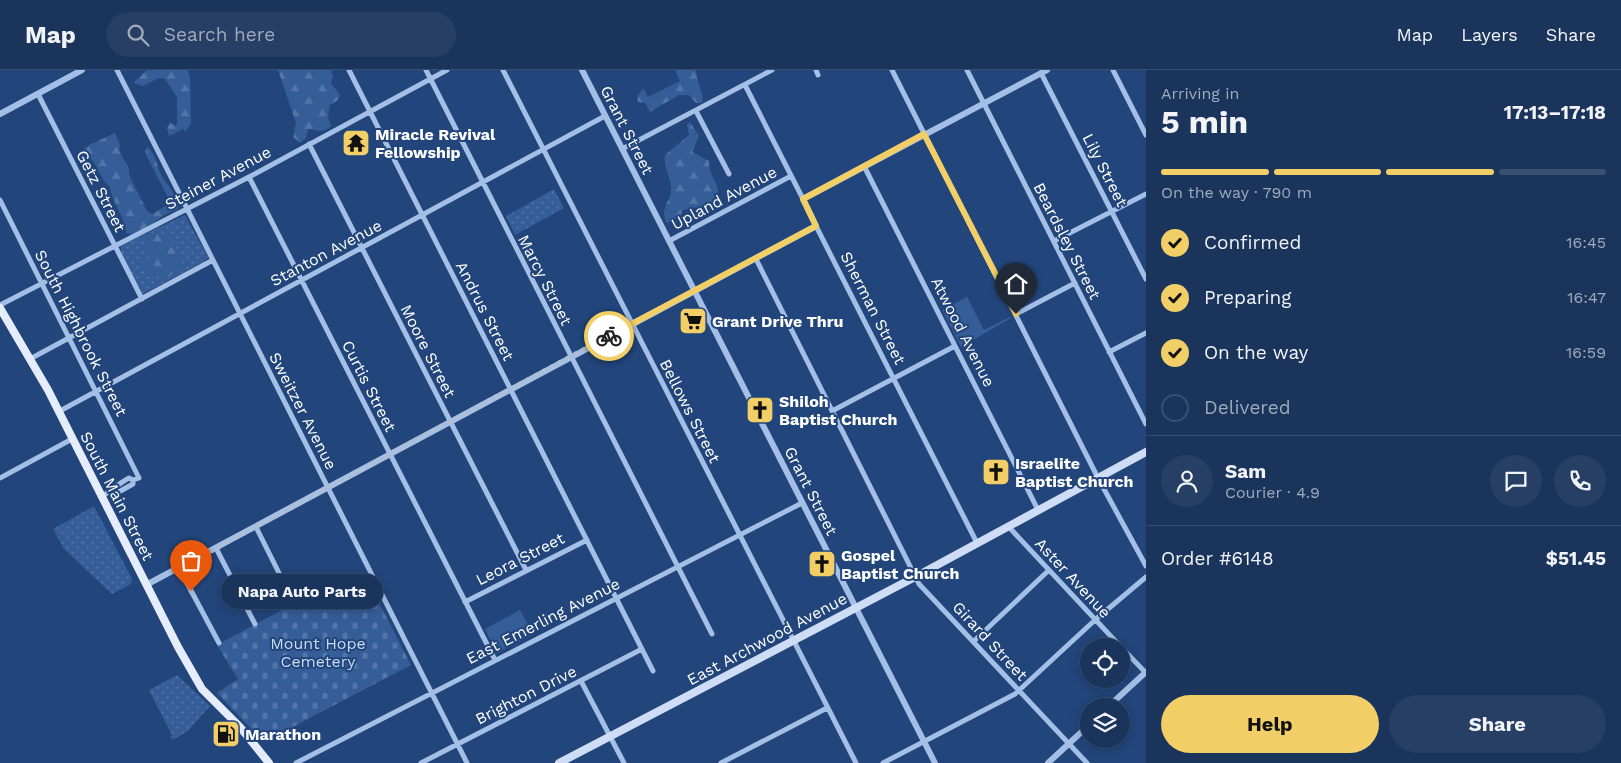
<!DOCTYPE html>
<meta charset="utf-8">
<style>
body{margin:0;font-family:"Work Sans",sans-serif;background:#273f65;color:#f1f3f6;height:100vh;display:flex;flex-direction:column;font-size:19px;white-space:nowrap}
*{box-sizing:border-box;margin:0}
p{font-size:16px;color:#9faabb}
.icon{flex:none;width:28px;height:28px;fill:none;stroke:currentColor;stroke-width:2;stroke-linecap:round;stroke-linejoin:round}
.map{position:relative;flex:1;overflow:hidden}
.details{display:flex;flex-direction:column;background:#1a345c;width:475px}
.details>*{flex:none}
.fabs{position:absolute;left:1080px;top:568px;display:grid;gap:10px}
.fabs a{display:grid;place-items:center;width:50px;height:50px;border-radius:50%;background:#1a345c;box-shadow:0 2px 12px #0003,0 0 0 1px #384f72;font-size:25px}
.pin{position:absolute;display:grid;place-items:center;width:42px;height:42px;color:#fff;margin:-51px -21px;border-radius:50% 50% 50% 0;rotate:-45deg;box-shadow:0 0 5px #0007}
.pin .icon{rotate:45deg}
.courier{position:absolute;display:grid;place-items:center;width:50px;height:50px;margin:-25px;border:4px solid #f1cf66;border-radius:50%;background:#fff;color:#222;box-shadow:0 1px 6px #0007}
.bubble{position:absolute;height:35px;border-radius:18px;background:#1a345c;box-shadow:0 2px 12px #0003,0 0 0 1px #384f72;font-size:16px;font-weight:700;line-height:35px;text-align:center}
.head em{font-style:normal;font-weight:700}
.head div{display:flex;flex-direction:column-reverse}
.head{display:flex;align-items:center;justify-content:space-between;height:85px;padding:0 15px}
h1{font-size:32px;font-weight:700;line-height:38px}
.bar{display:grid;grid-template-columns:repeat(4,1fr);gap:8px 5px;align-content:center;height:60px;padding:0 15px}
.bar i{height:6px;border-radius:4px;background:#384f72}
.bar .selected{background:#f1cf66}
.bar p{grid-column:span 4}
.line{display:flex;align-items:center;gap:12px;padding:0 15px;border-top:1px solid #384f72}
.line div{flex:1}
.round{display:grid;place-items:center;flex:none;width:52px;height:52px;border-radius:26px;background:#273f65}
ol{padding:0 15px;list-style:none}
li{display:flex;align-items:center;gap:15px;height:55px}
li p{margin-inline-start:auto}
li .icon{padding:5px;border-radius:50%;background:#f1cf66;color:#111;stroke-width:4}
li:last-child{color:#9faabb}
li i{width:28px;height:28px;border:2px solid #384f72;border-radius:50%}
.button{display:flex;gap:10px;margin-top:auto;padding:10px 15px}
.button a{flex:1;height:58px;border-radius:30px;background:#f1cf66;color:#111;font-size:20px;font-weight:700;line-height:58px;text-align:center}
.button a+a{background:#273f65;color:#f1f3f6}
header{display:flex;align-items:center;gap:30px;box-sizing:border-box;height:70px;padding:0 25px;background:#1a345c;border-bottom:1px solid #384f72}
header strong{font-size:24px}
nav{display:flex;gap:28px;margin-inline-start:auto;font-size:18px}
.search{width:350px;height:45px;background:#273f65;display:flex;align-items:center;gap:12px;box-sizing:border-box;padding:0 18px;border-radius:28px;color:#9faabb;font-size:19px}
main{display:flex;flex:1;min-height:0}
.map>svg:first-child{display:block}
</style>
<header>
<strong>Map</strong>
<div class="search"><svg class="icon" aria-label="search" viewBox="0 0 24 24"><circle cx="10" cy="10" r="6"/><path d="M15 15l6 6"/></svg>Search here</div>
<nav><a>Map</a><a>Layers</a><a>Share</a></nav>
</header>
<main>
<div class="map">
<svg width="1146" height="693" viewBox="0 0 1146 693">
<defs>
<pattern id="grass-dots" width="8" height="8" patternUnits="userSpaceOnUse" patternTransform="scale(1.25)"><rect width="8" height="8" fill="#355d98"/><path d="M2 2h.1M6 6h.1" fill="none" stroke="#5375a7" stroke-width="1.8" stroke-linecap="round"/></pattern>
<pattern id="forest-firs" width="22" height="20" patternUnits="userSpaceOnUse" patternTransform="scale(1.25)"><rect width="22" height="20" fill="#355d98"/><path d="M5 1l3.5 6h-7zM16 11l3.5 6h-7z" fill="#5375a7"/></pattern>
<pattern id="cemetery-stones" width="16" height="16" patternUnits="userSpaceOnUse" patternTransform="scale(1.25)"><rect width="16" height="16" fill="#355d98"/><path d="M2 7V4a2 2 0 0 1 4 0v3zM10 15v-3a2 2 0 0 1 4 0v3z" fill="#5375a7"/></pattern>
</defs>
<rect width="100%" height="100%" fill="#22457b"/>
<path fill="url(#grass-dots)" d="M554,119L564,138L515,165L506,146Z
M185,145L208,187L203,192L143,224L121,185V175Z
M94,436L132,509L131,514L112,524L64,479L53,459Z
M177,605L210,636L188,661L173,670L170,667L172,665L149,620Z"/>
<path fill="url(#forest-firs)" d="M147,0H187L190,7L191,53L185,62L183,59L169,66L167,58L170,53L176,56L177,53V27L165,9L159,8L143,16L133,13Z
M278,0H331L333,6L331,13L340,25L338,30L330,35L328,47L331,56C324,64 317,60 308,59L306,68L300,73L293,67L296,53Z
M675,0H695L703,28L702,33H696L689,25H679L650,42L645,33L638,32L637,27L643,18L648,27L680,11Z
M690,52L699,66L692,82L709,91C708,111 727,115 712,134L683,140L680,146L667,153C658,136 673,132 671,116C670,104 663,98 665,85L689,65L687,55Z
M115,63L120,75L119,80L129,99V105L147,141L152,144L171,133L147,87L145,80L148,77C157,86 156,96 162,106C168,116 175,123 179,135L177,140C160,142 145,168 126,163C127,151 112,133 110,117C101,111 98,96 90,87L79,91L77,85L89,75Z
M161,162L176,174L181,197L166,209C155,205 143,206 141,193L151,187L142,168Z"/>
<path fill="url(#cemetery-stones)" d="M366,507L411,595L264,672L217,623L238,609L217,575L330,514L335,523Z"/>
<path fill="#355d98" d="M967,227L984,260L1010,247L1011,248L961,277L942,240Z
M520,540L533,564L497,583L485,559Z"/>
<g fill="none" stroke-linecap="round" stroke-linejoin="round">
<path stroke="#a4bfe5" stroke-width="5" d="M117,0L467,693
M349,0L653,601
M426,0L712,564
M503,0L856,693
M816,0L818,5
M892,0L1098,408L1146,496
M967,0L1146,354
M1113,0L1146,65
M1041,3L1146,209
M745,15L803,129
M38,24L142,229
M696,41L729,104
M309,74L526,500
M622,79L772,0
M864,96L1038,440
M249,107L495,590
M0,130L139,408L133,410L129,408C118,414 111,421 101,427
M816,156L977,473
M669,171L791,106
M1054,171L1146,124
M756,189L919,514L1087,693
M0,235L249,107L447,0
M1016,244L1075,213
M1109,282L1146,263
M30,289L213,190
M832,341L955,276
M58,342L605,46
M0,408L72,369
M111,422L115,424L133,414V410
M1008,456L1120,576
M256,457L294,533
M216,478L255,554
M179,498L219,573
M465,532L587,470
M974,571L1049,500
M1121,577L1146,603
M581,611L624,693
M296,693L802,433
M421,693L642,579
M721,693L827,638
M883,693L1015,624L1095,550L1146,507"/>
<path stroke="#a4bfe5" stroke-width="6" d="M582,0L935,693
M0,44L82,0
M146,515L816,156L803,129L1047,0
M1109,636L1146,602
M1048,693L1089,655"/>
<path stroke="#ceddf5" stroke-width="8" d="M559,693L915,507L1146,382"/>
<path stroke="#e5edfd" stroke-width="8" d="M0,238L48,320L178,577L202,619L240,657L269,693"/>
</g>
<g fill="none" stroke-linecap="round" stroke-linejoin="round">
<path stroke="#b2bed1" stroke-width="5" stroke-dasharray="0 9" d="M191,521L179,498L609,266"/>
<path stroke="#f1cf66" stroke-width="6" d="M609,266L816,156L803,129L924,64L1016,244"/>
</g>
<defs>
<symbol id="temple-square" viewBox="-11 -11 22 22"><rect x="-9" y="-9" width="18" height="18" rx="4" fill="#f1cf66" stroke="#22457b"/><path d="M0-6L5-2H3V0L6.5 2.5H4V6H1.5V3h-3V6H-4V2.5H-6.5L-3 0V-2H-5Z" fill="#111"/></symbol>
<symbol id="supermarket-square" viewBox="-11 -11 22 22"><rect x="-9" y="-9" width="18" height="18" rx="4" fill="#f1cf66" stroke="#22457b"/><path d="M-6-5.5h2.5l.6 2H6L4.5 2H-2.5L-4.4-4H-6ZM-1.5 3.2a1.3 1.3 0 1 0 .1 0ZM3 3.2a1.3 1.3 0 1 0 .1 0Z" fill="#111"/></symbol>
<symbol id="church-square" viewBox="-11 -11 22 22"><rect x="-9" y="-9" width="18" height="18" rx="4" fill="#f1cf66" stroke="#22457b"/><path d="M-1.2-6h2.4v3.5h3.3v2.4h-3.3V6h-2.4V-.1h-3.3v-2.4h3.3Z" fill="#111"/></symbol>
<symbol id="fuel-square" viewBox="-11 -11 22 22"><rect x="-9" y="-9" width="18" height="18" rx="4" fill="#f1cf66" stroke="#22457b"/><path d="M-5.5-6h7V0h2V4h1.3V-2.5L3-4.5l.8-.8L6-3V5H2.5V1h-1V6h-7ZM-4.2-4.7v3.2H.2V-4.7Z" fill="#111"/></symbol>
</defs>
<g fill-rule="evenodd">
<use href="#temple-square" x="340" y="57" width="32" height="32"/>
<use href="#supermarket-square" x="677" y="235" width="32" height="32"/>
<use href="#church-square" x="744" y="324" width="32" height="32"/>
<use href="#church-square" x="980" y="386" width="32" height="32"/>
<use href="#church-square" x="806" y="478" width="32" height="32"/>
<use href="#fuel-square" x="210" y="648" width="32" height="32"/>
</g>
<g text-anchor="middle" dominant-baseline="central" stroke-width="4" stroke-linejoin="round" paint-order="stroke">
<g font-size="16" fill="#fff" stroke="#22457b">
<text transform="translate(627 60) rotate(63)">Grant Street</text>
<text transform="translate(1105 100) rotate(63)">Lily Street</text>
<text transform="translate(218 108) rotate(-28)">Steiner Avenue</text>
<text transform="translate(101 121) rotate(63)">Getz Street</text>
<text transform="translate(724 128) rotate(-28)">Upland Avenue</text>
<text transform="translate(1067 171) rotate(63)">Beardsley Street</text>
<text transform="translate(326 183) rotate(-28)">Stanton Avenue</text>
<text transform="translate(545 210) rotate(63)">Marcy Street</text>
<text transform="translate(873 238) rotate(63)">Sherman Street</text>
<text transform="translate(485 241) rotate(63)">Andrus Street</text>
<text transform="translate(963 262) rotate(63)">Atwood Avenue</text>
<text transform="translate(81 263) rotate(63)">South Highbrook Street</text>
<text transform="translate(428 281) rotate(63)">Moore Street</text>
<text transform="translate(369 316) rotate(63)">Curtis Street</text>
<text transform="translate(303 341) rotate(63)">Sweitzer Avenue</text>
<text transform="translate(690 341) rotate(63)">Bellows Street</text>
<text transform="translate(811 421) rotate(63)">Grant Street</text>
<text transform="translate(117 426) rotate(63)">South Main Street</text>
<text transform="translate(520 489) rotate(-27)">Leora Street</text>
<text transform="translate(1073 508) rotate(47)">Aster Avenue</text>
<text transform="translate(543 551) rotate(-27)">East Emerling Avenue</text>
<text transform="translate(767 569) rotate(-28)">East Archwood Avenue</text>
<text transform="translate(990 571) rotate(47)">Girard Street</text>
<text transform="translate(526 625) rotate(-27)">Brighton Drive</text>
</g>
<g font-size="16" font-weight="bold" fill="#fff" stroke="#22457b" text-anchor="start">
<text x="375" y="64">Miracle Revival<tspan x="375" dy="18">Fellowship</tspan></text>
<text x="712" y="251">Grant Drive Thru</text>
<text x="779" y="331">Shiloh<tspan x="779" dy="18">Baptist Church</tspan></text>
<text x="1015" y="393">Israelite<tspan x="1015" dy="18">Baptist Church</tspan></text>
<text x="841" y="485">Gospel<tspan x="841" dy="18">Baptist Church</tspan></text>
<text x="245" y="664">Marathon</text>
</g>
<g font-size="16" fill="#c7daf4" stroke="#22457b">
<text x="318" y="573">Mount Hope<tspan x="318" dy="18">Cemetery</tspan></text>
</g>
</g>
</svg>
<div class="fabs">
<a><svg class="icon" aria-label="locate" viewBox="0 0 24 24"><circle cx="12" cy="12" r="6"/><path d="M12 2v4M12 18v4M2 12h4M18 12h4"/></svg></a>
<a><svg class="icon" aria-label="layers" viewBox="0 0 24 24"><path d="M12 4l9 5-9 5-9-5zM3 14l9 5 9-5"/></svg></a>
</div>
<div class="pin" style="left:191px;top:521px;background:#ea580c"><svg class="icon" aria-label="bag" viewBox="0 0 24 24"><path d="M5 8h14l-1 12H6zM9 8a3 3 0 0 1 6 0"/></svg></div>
<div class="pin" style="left:1016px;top:244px;background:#1f2937"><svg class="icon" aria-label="home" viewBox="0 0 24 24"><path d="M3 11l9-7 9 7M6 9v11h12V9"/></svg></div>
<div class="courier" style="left:609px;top:266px"><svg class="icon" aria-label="bike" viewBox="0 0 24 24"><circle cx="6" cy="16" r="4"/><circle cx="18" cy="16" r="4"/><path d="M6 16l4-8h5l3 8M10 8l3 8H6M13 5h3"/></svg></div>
<div class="bubble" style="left:221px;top:504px;width:162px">Napa Auto Parts</div>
</div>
<section class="details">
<div class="head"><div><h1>5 min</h1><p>Arriving in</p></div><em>17:13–17:18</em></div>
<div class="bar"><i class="selected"></i><i class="selected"></i><i class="selected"></i><i></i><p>On the way · 790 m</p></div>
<ol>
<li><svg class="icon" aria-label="check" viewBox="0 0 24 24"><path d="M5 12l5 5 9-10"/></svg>Confirmed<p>16:45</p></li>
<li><svg class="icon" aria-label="check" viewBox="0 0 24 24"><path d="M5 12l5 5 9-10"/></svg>Preparing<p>16:47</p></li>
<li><svg class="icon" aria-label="check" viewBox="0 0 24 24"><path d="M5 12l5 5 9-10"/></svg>On the way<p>16:59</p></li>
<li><i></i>Delivered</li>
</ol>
<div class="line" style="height:90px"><a class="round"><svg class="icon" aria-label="person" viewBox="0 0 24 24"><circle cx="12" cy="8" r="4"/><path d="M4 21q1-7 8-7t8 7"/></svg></a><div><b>Sam</b><p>Courier · 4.9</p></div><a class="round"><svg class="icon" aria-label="chat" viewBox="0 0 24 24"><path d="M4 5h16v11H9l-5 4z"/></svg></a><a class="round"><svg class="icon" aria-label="phone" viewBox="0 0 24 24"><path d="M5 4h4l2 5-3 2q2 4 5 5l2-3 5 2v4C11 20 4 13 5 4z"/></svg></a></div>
<div class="line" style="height:65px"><div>Order #6148</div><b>$51.45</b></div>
<div class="button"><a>Help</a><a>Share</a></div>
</section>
</main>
